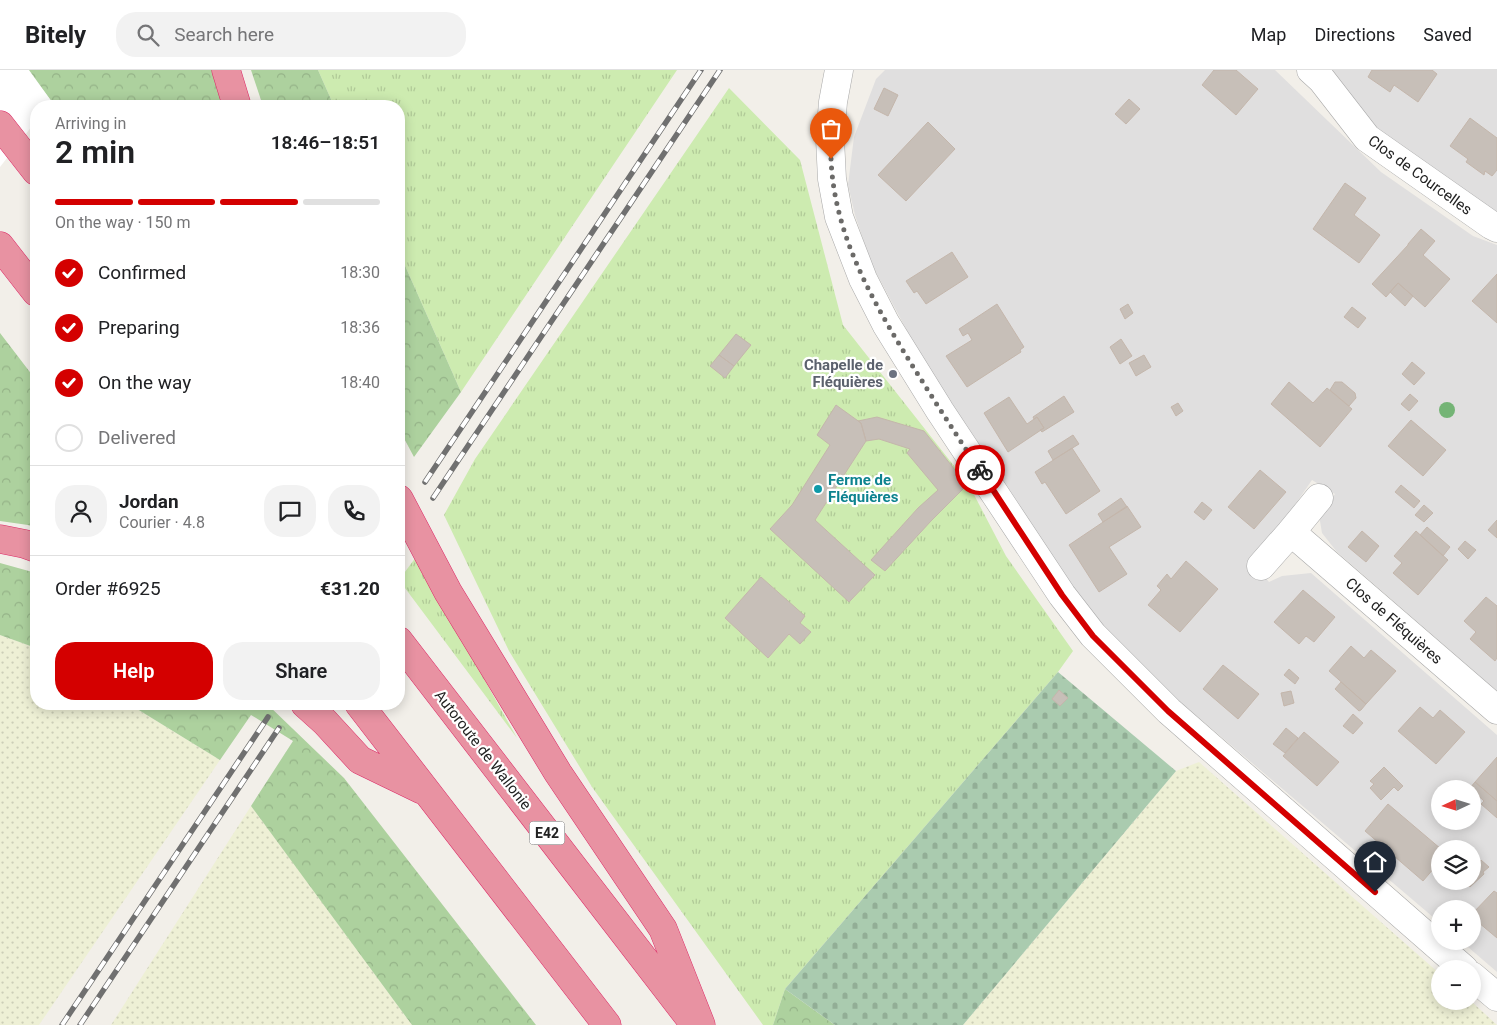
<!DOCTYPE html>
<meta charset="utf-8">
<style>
body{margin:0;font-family:Roboto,sans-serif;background:#f2f2f2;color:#202124;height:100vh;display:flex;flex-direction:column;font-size:19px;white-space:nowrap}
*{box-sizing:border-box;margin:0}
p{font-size:16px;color:#757577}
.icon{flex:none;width:28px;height:28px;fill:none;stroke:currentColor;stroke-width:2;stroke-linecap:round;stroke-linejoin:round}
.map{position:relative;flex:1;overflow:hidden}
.drawer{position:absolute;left:30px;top:30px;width:375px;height:610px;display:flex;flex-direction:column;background:#fff;border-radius:20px;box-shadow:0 2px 12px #0003}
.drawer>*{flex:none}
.needle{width:32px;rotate:266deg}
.fabs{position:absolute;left:1431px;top:710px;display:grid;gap:10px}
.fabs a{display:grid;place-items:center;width:50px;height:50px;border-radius:50%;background:#fff;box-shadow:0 2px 12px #0003;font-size:25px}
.pin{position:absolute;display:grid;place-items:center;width:42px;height:42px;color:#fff;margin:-51px -21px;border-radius:50% 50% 50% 0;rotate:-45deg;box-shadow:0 0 5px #0007}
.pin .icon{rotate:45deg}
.courier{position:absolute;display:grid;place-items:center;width:50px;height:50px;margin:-25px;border:4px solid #d40000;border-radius:50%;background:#fff;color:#222;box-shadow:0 1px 6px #0007}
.overview em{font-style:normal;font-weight:600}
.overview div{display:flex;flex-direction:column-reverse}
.overview{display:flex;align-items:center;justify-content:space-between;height:85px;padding:0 25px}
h1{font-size:32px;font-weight:600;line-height:38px}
.bar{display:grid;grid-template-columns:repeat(4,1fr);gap:8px 5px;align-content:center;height:60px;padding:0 25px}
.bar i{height:6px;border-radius:4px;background:#e0e0e0}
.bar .active{background:#d40000}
.bar p{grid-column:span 4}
.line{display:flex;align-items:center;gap:12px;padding:0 25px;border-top:1px solid #e0e0e0}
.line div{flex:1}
.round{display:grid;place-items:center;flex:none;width:52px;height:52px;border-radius:20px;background:#f2f2f2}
ol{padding:0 25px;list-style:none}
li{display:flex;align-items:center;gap:15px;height:55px}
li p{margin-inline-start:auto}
li .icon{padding:5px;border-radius:50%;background:#d40000;color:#fff;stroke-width:4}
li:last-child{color:#757577}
li i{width:28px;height:28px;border:2px solid #e0e0e0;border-radius:50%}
.action{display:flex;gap:10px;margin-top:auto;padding:10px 25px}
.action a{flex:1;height:58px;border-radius:20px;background:#d40000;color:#fff;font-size:20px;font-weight:600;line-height:58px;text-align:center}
.action a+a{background:#f2f2f2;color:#202124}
header{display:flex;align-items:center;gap:30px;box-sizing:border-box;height:70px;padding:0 25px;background:#fff;border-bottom:1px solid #e0e0e0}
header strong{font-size:24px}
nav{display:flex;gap:28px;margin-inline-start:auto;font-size:18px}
.search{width:350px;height:45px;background:#f2f2f2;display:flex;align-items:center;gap:12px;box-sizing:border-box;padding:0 18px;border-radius:20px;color:#757577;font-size:19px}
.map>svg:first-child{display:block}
</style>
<header>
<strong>Bitely</strong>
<div class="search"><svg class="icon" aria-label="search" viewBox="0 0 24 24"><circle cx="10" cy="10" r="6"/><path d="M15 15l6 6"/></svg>Search here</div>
<nav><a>Map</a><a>Directions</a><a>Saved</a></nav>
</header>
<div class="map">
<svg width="1497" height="955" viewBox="0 0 1497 955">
<defs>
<pattern id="farmland-dots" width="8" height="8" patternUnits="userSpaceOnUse" patternTransform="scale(1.25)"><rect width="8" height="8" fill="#eef0d5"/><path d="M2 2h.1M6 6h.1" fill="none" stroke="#ccceb7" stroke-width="1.8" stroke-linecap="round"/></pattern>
<pattern id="grass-tufts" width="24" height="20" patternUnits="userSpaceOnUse" patternTransform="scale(1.25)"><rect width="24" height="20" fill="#cdebb0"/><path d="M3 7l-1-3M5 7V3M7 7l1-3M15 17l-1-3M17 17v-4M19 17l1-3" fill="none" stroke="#b0c997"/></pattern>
<pattern id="forest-crowns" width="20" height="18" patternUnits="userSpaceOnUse" patternTransform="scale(1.25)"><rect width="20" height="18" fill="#add19e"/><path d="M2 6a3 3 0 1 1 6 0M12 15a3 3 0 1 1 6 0" fill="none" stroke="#95b388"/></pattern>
<pattern id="cemetery-stones" width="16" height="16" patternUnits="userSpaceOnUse" patternTransform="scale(1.25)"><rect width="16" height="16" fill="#aacbaf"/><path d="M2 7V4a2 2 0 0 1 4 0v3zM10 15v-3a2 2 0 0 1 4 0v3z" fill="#92ae96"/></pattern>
</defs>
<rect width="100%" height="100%" fill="#f2efe9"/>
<path fill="#e0dfdf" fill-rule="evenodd" d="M885,0H1275L1381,102L1473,166L1497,175V621L1337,482L1322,463L1319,445L1335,424L1312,410L1254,494L1269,512L1282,506L1311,503L1497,665V902L1461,871H1472V839H1440V853L1097,561L914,274L871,193L855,145L848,115L854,67L876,9ZM1440,719H1472V751H1440ZM1440,779H1472V811H1440Z
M1325,0H1497V144L1396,77L1362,47Z"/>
<path fill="url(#farmland-dots)" d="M0,565L36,578V634H129L220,690L39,955H0Z
M1199,692L1440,904V931H1471L1497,955H963L1176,701Z
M251,736L300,802L412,955H111Z"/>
<path fill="url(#grass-tufts)" d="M318,0H677L461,322L399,182V36H334Z
M729,18L800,90L843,255L969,415L1006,486L1073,581L1058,602L785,919L773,955H763L592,717L509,581L444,445L475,389Z
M416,487L517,668L399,510Z"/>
<path fill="url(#forest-crowns)" d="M28,0H212L223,36H55Z
M251,0H318L334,36H263Z
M399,182L461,322L414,387L399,359Z
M0,263L36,310V458L28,455L0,451Z
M0,493L36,503V578L0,565Z
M129,634H267L344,708L536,955H412L251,736L293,671L251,645L220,690Z
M785,919L835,955H773Z"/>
<path fill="url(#cemetery-stones)" d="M1058,602L1176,701L963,955H835L785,919Z"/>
<path fill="#fff" d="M0,0H29L52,32L48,36H36V51L0,97Z"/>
<path fill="#c7bfb8" stroke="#c4b6ab" d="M1214,0H1236L1258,19L1236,45L1202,15Z
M1372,0H1432L1437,4L1418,32L1394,15L1390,22L1368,7Z
M884,18L898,25L888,46L874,39Z
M1129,29L1140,39L1126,54L1115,44Z
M1470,48L1497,68V100L1492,106L1485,101L1484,105L1466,92L1468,89L1450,76Z
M928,52L955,79L906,131L878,105Z
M1345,113L1366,128L1354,145L1380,165L1359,193L1313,159Z
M1421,159L1435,171L1423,185L1450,209L1425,237L1398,213L1386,227L1372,214L1408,175V174Z
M952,182L968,207L926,234L917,221L914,223L906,211Z
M1497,204V253L1472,231Z
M1398,213L1413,226L1405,236L1390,222Z
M997,234L1024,277L1020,280L1021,282L967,317L946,286L972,270L968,263L963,266L959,259Z
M1128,234L1133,243L1125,249L1120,239Z
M1352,237L1366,248L1358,258L1344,247Z
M736,264L751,275L734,296L719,285Z
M1121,269L1132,286L1120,294L1110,277Z
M719,285L734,296L725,308L710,296Z
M1144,285L1151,297L1136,306L1129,293Z
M1412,292L1425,303L1414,315L1402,304Z
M1289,312L1313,333L1327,318L1352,339L1320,377L1271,334Z
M1335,312H1342L1355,323L1356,328L1349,336L1330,320Z
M1410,324L1418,331L1409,341L1401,334Z
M1064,326L1074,342L1042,362L1040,360L1044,358L1037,347L1034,349L1033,347Z
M1009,327L1027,354L1037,347L1044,358L1008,382L984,343Z
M1178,333L1183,341L1176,346L1171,337Z
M836,335L861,353L866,371L815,450L875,505L849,532L770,459L792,435L830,375L817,365Z
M877,347L924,361L967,415L931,451L885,501L871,490L918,438L938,420L907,383L910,379L879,369L866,371L861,353L858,351Z
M1411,350L1446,380L1423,406L1388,376Z
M1073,365L1079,374L1053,390L1048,381Z
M1072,378L1100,421L1066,444L1045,412L1042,414L1035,402Z
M1260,400L1286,422L1254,459L1228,437Z
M1401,415L1420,431L1414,438L1395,422Z
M1121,428L1127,437L1103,452L1098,444Z
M1202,432L1212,440L1204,450L1194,442Z
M1424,435L1433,443L1424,452L1415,445Z
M1127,436L1141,457L1109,477L1127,504L1099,522L1069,475Z
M1497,450V468L1488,460Z
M1427,457L1450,477L1443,486L1420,465Z
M1362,461L1379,476L1366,492L1348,477Z
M1416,461L1448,490L1418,525L1393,503L1402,493L1394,486Z
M1465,471L1476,480L1468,489L1458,479Z
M1186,491L1218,519L1180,562L1148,535L1161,520L1157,516L1167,504L1171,509Z
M761,507L805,546L800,553L811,562L800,574L789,564L768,588L725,548Z
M1303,520L1335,547L1314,572L1306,566L1299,574L1274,552Z
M1486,527L1497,536V588L1495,591L1470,569L1476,562L1464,551Z
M1351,576L1364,588L1371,580L1396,601L1366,634L1329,601Z
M1223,595L1259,624L1238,649L1203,619Z
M1289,599L1299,608L1295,614L1284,605Z
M1341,612L1366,634L1361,640L1359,641L1335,619Z
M1059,620L1068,628L1060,636L1052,629Z
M1291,621L1294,633L1284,636L1281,623Z
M1420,637L1433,648L1440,640L1465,662L1436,694L1398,661Z
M1353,644L1363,653L1353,664L1343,656Z
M1286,658L1298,668L1285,683L1273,674Z
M1304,662L1339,692L1317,716L1283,686Z
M1497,687V731L1475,712Z
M1384,697L1403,716L1398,721L1394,717L1381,730L1370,718L1374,714L1370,711Z
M1475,712L1497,731V748L1481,734L1484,731L1470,718Z
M1388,734L1441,779L1440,791L1423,811L1365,761Z
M1481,790L1489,797L1483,802L1484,804L1470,817L1463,811H1472V800Z
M1494,821L1497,823V868L1472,847V844Z"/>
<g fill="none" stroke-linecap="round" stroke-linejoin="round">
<defs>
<path id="minor" d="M839,0L833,32L830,69L832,109L839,147L863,209L886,254L940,341L1062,525L1093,565L1169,641L1464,899
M1311,0L1322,10L1367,68L1491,155L1497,158
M1291,462L1319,428
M1261,496L1291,462L1497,640
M1472,906L1497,927"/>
<path id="highway" d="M226,0L237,36
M0,55L36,101
M0,176L36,222
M399,429L448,522L558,703L663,859L701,955
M0,469L25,474L36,478
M399,571L688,946
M305,634L325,652L360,690L422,720
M359,634L607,955"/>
</defs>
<use href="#minor" stroke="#a9a9a9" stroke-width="29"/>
<use href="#highway" stroke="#dc2a67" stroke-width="29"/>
<use href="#minor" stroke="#fff" stroke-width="28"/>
<use href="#highway" stroke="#e892a2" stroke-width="28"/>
<defs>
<path id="rail" d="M425,412L701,0
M433,428L720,0
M399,478L401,475
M62,955L268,647
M80,955L279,658"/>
</defs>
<use href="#rail" stroke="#707070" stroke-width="5.5"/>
<use href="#rail" stroke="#fff" stroke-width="4" stroke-dasharray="11" stroke-linecap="butt"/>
</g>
<circle fill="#74b475" cx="1447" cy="340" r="8"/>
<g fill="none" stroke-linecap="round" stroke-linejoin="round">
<path stroke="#6b6a68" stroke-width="5" stroke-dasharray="0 9" d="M831,89C834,165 873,232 912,295C934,330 956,365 980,400"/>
<path stroke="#d40000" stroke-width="6" d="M980,400L1062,525L1093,566L1168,641L1375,822"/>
</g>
<circle fill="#6b7280" stroke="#fff" stroke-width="2" cx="893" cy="304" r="5"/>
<circle fill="#0f9aa8" stroke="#fff" stroke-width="2" cx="818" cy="419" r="5"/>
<g text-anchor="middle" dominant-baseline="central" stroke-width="4.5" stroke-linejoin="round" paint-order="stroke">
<rect fill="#fff" stroke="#646464" stroke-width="1" x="529.5" y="751.5" width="35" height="23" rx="4"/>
<g font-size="14" font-weight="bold" fill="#222">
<text x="547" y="763">E42</text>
</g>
<g font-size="15" fill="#222" stroke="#fff">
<text transform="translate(1420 105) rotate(36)">Clos de Courcelles</text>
<text transform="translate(1394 551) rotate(41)">Clos de Fléquières</text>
<text transform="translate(483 680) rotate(52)">Autoroute de Wallonie</text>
</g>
<g font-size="15" font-weight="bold" fill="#5b616d" stroke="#fff" text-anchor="end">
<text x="883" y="295">Chapelle de<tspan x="883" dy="17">Fléquières</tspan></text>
</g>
<g font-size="15" font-weight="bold" fill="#0d838f" stroke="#fff" text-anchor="start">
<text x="828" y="410">Ferme de<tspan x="828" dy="17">Fléquières</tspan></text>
</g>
</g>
</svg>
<div class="fabs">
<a><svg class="needle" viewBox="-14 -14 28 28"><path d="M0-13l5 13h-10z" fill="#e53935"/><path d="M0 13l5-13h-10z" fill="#757577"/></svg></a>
<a><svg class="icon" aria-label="layers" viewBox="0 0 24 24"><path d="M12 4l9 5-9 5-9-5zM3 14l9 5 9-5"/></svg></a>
<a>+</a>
<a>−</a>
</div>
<div class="pin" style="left:831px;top:89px;background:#ea580c"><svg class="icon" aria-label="bag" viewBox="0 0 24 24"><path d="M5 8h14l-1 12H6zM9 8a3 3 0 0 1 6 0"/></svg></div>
<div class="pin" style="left:1375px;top:822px;background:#1f2937"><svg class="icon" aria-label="home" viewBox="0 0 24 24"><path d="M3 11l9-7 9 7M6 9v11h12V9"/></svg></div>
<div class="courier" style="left:980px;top:400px"><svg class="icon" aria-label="bike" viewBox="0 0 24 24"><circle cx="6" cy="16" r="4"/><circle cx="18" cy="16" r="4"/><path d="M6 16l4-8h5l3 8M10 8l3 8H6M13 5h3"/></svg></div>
<section class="drawer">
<div class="overview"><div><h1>2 min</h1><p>Arriving in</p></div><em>18:46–18:51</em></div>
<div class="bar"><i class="active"></i><i class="active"></i><i class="active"></i><i></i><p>On the way · 150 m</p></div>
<ol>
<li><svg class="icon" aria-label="check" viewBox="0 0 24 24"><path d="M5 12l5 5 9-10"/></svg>Confirmed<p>18:30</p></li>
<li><svg class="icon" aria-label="check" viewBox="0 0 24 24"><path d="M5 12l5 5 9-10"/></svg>Preparing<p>18:36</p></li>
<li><svg class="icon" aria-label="check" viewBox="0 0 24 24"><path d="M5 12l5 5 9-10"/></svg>On the way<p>18:40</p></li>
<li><i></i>Delivered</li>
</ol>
<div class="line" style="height:90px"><a class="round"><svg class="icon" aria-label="person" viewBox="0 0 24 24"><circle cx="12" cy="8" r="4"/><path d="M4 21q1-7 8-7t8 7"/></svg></a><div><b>Jordan</b><p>Courier · 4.8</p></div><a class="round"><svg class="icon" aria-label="chat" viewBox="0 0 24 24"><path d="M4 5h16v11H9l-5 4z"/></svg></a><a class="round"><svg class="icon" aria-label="phone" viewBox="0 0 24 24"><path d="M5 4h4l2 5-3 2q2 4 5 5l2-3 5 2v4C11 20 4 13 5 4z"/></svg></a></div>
<div class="line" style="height:65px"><div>Order #6925</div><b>€31.20</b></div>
<div class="action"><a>Help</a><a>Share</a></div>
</section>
</div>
